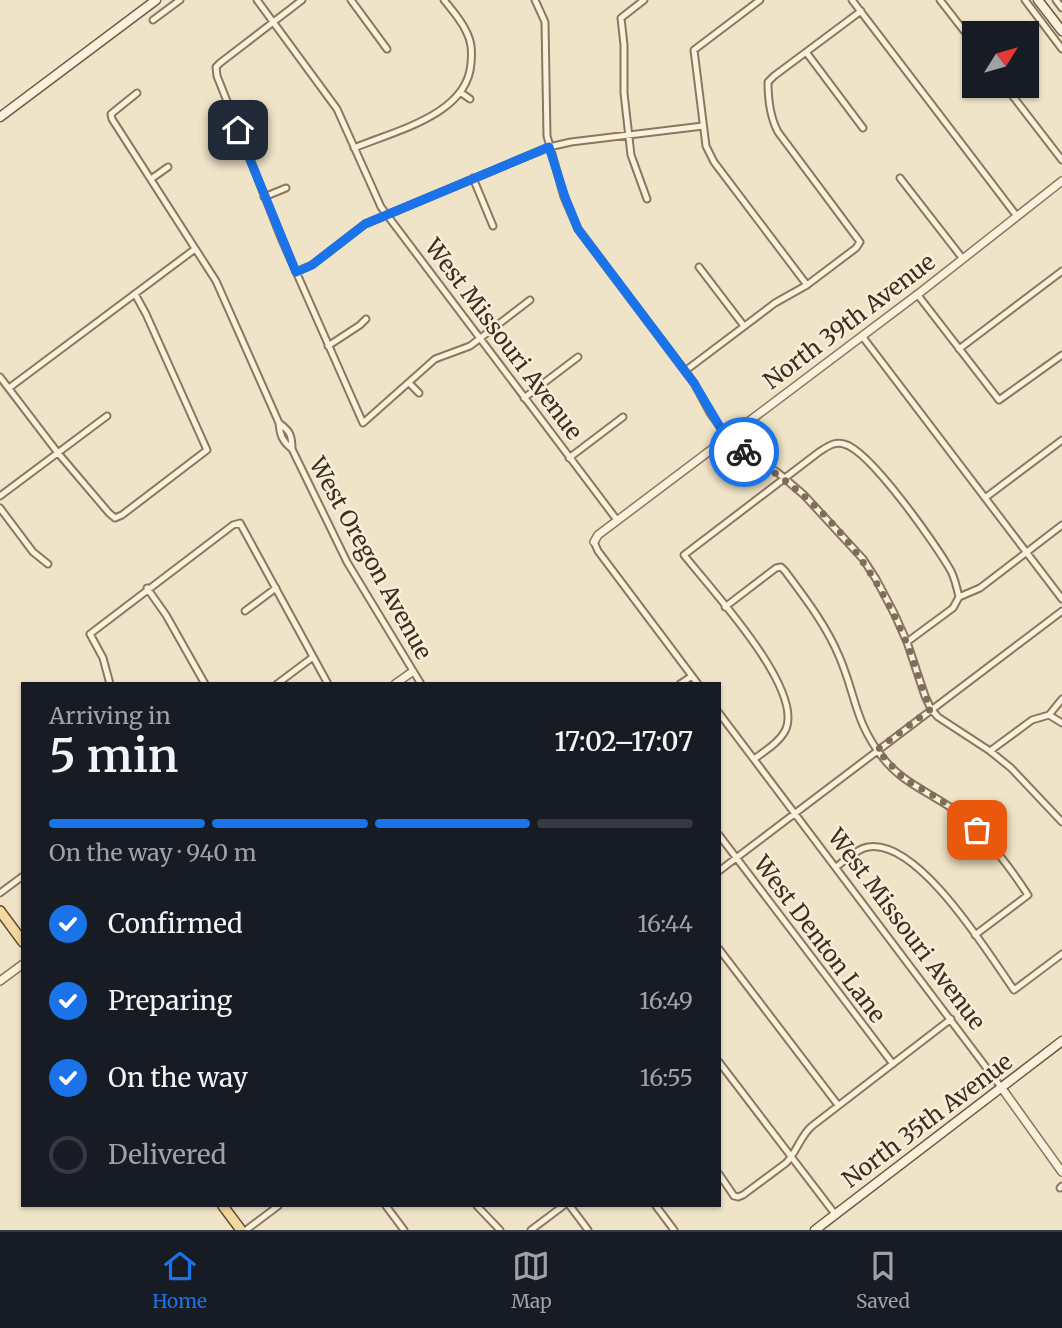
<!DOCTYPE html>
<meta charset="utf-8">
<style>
body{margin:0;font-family:Merriweather,serif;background:#242831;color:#f1f3f6;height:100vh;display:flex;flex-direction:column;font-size:26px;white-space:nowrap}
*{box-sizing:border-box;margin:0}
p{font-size:23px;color:#9ea1a6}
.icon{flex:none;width:38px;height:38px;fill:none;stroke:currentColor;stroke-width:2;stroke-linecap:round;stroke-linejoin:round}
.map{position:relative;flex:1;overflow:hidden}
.panel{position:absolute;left:21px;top:682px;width:700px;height:525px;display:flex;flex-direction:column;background:#171b24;border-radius:0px;box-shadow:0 2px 5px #0004}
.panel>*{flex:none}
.needle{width:46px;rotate:53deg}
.fabs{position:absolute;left:962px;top:21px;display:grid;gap:14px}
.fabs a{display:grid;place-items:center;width:77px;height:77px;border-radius:0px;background:#171b24;box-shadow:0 2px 5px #0004;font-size:35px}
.pin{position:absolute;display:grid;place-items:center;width:60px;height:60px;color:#fff;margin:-30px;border-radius:14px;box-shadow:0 4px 10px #0006}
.courier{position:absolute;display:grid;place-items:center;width:70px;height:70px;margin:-35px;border:5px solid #1a73e8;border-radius:50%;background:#fff;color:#222;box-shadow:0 2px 9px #0007}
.overview em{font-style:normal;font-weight:600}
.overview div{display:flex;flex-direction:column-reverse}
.overview{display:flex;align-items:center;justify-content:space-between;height:119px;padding:0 28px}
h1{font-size:46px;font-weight:600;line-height:52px}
.bar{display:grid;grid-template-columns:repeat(4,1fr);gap:10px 7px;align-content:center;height:84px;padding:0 28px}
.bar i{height:9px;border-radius:5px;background:#363941}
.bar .selected{background:#1a73e8}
.bar p{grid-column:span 4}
ol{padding:0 28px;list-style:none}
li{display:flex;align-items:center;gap:21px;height:77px}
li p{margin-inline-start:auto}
li .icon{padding:7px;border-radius:50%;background:#1a73e8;color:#fff;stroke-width:4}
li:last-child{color:#9ea1a6}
li i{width:38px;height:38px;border:4px solid #363941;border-radius:50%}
.menu{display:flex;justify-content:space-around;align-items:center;height:98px;border-top:2px solid #363941;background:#171b24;font-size:19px;color:#9ea1a6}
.menu a{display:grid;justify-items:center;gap:4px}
.menu .selected{color:#1a73e8}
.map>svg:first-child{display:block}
</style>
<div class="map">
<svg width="1062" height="1230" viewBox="0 0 1062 1230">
<rect width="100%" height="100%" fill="#f0e4c8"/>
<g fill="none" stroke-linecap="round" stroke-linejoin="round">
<defs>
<path id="minor" d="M257,0L337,109L381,207L617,520
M302,0L220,63L216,67L217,76L282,240L363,423L435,359L470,346L530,300
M351,0L387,49
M535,0L545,22L547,136L564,197L578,229L694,383L710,413L727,437L740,450L777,472L804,495L863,559L876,579L894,613L907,642L925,696L931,709L938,717L990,751L1011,768L1062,822
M644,0L621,18L624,45V93L631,155L647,199
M760,0L694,50L706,146L714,162L807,285
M852,0L1016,215
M940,0L975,45
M1025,0L1062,49
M1056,0L1062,8
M153,20L180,0
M806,52L863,128
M1005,86L1062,160
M460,92L470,99
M137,93L111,114L112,119L216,281L279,423C280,435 282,441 292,449L347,562L421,684
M235,122L249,116
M354,148C394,131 468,115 471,63C472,52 472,42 466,31C461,20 452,10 444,0
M473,178L493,226
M900,178L963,259
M151,179L168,167
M264,197L286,188
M699,267L744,326
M296,272L312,265L365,224L549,147L571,142L703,126
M917,294L999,400L1062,355
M862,336L1062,599
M328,346L360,325L366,319
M959,349L1062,271
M685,371L775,303L807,285L856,248L860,242L778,132C770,117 768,99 768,82L774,76L861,11
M0,377L58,453L109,513L115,518L122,515L207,450L146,314L135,294
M409,383L419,393
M9,388L195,249
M524,398L578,357
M279,423C290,431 292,435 292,449
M569,458L623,417
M0,496L107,416
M985,498L1062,440
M0,508L33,552L48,564
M594,542L598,551L698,684
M147,588L166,615L205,684
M725,607L776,568L781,567L785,571C805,598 826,625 839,656C856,695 854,721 883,758C903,784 934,794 960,814C987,836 1009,866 1028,895L975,935
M245,611L276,588
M907,642L953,608L959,597L980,588L1062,525
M110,684L103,658L90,634L233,525L240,523L328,684
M277,684L313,657
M680,684L692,676
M719,713L1001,1087
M1049,715L1062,723
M990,751L1032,720L1049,715L1062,699
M754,759C765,751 780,742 786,729C803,687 709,587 684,555L819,452C827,447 834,441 844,444C870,450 936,545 951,571C955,579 957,588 959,597
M719,835L893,1064
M836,867C846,860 856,849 868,847C918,838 988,953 1014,990L1062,954
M719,871L1062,611
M0,893L23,876
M719,949L838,1105
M719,1062L835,1214
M719,1174L734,1196L738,1197L743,1195L786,1163C797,1152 800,1136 812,1126L951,1019
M1060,1188L1062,1186
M386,1206L404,1230
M477,1206L500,1230
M570,1206L588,1230
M656,1206L674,1230
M246,1230L278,1206
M531,1230L563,1206"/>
<path id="tertiary" d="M594,542L598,535L922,291L1062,181
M395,684L412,672
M0,981L23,964
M1001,1087L1062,1172"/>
<path id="secondary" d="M1038,0L1062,31
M0,117L156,0
M815,1230L1062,1041"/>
<path id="primary" d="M0,911L23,942
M223,1206L241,1230"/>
</defs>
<use href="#minor" stroke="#8d765c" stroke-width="9"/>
<use href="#tertiary" stroke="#8d765c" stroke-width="10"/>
<use href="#secondary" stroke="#6f573f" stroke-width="11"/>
<use href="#primary" stroke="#5b4430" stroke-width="12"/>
<use href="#minor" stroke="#faf1dc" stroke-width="5"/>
<use href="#tertiary" stroke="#faf1dc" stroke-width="7"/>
<use href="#secondary" stroke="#faf1dc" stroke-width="8"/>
<use href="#primary" stroke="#f3d9a0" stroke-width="9"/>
</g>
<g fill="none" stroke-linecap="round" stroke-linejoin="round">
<path stroke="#7c6e5b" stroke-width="7" stroke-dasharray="0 12.6" d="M744,452C822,501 868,554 905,639C915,662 920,687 931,709L877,750L904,779L941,800L977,830"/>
<path stroke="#1a73e8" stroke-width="9" d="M238,130L296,272L312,265L365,224L549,147L565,197L578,229L694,383L723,432L744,452"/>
</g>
<g text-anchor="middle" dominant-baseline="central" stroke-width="5" stroke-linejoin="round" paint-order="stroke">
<g font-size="23" fill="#3d2e20" stroke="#f7eed8">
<text transform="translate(849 321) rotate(-37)">North 39th Avenue</text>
<text transform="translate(504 339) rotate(53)">West Missouri Avenue</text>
<text transform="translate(371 558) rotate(61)">West Oregon Avenue</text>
<text transform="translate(907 929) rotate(53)">West Missouri Avenue</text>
<text transform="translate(820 939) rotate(53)">West Denton Lane</text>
<text transform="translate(927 1120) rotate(-37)">North 35th Avenue</text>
</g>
</g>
</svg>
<div class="fabs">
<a><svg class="needle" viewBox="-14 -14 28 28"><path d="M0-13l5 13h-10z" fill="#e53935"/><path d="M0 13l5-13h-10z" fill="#9ea1a6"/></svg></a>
</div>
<div class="pin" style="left:977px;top:830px;background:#ea580c"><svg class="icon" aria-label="bag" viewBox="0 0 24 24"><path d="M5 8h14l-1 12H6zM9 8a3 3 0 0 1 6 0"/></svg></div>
<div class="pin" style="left:238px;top:130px;background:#1f2937"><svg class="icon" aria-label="home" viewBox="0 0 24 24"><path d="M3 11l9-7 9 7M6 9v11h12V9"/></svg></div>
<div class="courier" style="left:744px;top:452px"><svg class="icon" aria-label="bike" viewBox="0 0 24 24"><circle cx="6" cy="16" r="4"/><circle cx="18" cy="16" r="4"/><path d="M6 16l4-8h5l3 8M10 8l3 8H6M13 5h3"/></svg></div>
<section class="panel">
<div class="overview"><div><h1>5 min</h1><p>Arriving in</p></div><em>17:02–17:07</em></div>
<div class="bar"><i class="selected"></i><i class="selected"></i><i class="selected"></i><i></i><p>On the way · 940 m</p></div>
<ol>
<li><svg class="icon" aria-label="check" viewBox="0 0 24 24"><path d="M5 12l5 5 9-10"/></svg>Confirmed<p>16:44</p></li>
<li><svg class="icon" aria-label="check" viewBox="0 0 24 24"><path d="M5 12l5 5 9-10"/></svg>Preparing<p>16:49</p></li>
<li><svg class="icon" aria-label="check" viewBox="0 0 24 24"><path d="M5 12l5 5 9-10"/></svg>On the way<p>16:55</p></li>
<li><i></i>Delivered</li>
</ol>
</section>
</div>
<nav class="menu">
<a class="selected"><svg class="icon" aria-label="home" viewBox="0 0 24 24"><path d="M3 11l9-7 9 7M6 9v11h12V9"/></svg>Home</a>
<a><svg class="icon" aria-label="map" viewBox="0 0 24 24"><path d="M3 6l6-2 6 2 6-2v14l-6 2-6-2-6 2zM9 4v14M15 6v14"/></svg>Map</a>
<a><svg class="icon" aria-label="saved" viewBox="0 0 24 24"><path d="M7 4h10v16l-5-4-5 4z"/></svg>Saved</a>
</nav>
